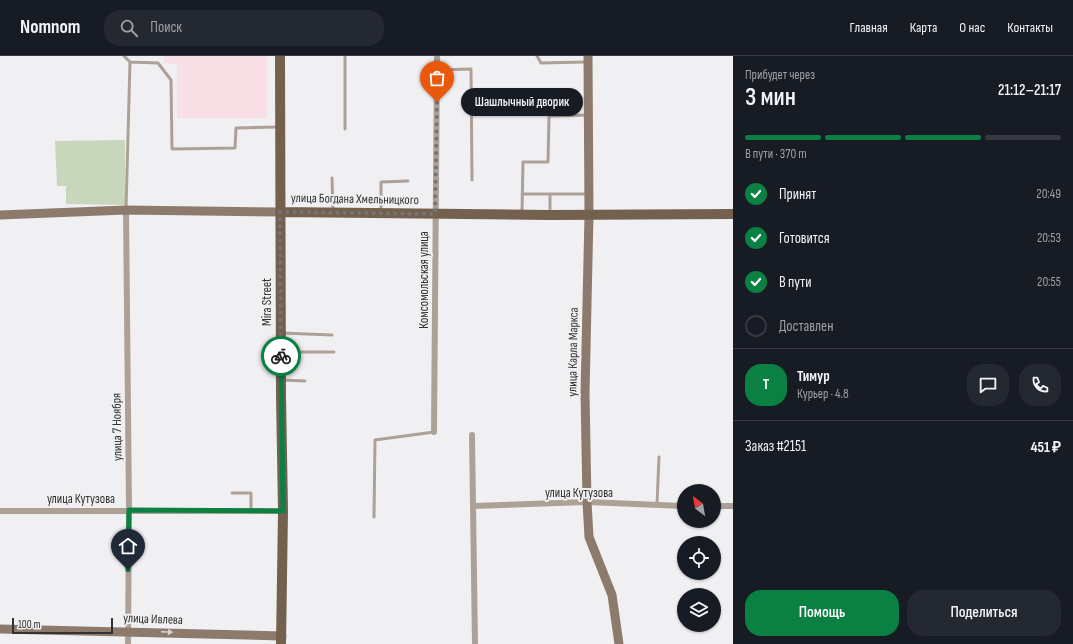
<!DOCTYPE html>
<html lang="ru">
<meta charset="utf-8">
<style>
body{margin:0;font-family:"Sofia Sans Condensed",sans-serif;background:#242831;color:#f1f3f6;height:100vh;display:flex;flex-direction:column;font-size:15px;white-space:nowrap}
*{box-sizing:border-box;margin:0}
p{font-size:13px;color:#9ea1a6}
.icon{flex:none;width:22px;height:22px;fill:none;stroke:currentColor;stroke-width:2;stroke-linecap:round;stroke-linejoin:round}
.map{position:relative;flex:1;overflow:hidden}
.drawer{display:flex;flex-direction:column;background:#171b24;width:340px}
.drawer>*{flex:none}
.needle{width:26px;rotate:329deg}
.fabs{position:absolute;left:677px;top:428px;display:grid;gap:8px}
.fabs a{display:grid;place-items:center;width:44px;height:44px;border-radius:50%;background:#171b24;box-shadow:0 1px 3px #0004;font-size:20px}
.scale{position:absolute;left:12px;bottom:10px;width:101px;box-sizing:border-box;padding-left:4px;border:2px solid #323233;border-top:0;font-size:11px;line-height:14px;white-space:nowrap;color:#323233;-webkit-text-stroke:3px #f0f0f3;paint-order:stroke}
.pin{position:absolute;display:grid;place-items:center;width:34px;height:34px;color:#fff;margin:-41px -17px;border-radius:50% 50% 50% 0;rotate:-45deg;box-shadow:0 0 4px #0007}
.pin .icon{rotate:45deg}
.courier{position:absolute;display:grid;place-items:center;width:40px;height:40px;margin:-20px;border:3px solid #0b8043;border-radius:50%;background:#fff;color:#222;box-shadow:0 1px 5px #0007}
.bubble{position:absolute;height:28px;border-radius:14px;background:#171b24;box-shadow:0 1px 3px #0004;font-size:13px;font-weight:600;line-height:28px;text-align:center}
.headline em{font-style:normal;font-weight:600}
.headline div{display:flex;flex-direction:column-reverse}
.headline{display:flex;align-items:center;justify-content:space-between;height:68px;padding:0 12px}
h1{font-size:26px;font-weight:600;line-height:30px}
.bar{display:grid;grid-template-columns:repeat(4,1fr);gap:6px 4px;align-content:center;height:48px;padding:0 12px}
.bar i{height:5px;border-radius:3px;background:#363941}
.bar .on{background:#0b8043}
.bar p{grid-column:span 4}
.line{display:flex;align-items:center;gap:10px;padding:0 12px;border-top:1px solid #363941}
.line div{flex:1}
.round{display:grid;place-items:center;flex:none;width:42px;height:42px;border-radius:16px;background:#242831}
ol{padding:0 12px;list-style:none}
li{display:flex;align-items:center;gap:12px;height:44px}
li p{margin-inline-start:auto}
li .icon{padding:4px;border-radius:50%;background:#0b8043;color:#fff;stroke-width:4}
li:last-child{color:#9ea1a6}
li i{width:22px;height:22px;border:2px solid #363941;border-radius:50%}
.cta{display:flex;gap:8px;margin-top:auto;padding:8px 12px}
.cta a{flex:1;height:46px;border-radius:16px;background:#0b8043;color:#fff;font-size:16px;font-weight:600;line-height:46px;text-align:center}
.cta a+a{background:#242831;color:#f1f3f6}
header{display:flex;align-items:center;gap:24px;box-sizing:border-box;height:56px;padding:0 20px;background:#171b24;border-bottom:1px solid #363941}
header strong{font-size:19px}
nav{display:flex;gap:22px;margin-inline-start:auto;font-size:14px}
.search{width:280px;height:36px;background:#242831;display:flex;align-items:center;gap:10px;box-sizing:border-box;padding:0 14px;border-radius:16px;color:#9ea1a6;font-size:15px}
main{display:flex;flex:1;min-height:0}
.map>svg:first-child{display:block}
</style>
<header>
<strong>Nomnom</strong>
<div class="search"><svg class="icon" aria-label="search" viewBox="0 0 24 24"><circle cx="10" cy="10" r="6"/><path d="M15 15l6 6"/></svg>Поиск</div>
<nav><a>Главная</a><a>Карта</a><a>О нас</a><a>Контакты</a></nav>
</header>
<main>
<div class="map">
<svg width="733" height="588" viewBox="0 0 733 588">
<rect width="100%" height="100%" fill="#f0f0f3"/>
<path fill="#f8dfe6" d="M164,0H267V62H177V8L164,7Z"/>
<path fill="#c8d6bc" d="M125,84V149L66,148V130H57L55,85Z"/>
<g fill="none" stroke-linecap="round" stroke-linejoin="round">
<path stroke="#ada197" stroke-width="3" d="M124,0L130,6L158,7L171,24L172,93L235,92L236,72L278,71
M537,0L541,7L586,6
M437,14L471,13L472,124
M345,73V0
M332,122L333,154
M522,138H587
M126,153L130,6
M381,154V126L408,125
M522,156L523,106H548L549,60L588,59
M550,157V138
M282,277L332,279
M282,296H334
M282,324L305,325
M232,437H251V455
M657,448L659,401
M374,461L375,384L434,376"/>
<path stroke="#ada197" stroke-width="6" d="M126,154L129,454L128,588
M434,376L437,0
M472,379L475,588
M473,450L587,446L684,450
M714,450H733
M0,455H283"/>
<path stroke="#8c7b6c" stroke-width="9" d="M588,0L589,159L585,337L587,446L589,481L612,539L619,588
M0,159L126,154L280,156
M0,573L282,580"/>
<path stroke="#74604e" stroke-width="10" d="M280,0L281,339L283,455L281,588
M280,156L550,159L733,158"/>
</g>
<defs><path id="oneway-solid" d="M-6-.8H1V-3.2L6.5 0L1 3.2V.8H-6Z"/></defs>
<use fill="#d7d3d1" href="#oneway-solid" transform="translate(167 576) rotate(2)"/>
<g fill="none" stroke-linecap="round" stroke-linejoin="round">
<path stroke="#747476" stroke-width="4" stroke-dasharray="0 7.2" d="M281,300L280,156L435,158L437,46"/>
<path stroke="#0b8043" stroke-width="5" d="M128,514L129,454L283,455L281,300"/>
</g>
<g text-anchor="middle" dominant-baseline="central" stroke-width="4" stroke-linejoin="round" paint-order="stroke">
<g font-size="13" fill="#323233" stroke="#f0f0f3">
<text transform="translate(355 143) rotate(1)">улица Богдана Хмельницкого</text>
<text transform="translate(424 224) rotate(-90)">Комсомольская улица</text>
<text transform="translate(267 246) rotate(-90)">Mira Street</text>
<text transform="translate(573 296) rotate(-89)">улица Карла Маркса</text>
<text transform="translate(117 371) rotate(-91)">улица 7 Ноября</text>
<text x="579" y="437">улица Кутузова</text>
<text x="81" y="443">улица Кутузова</text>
<text transform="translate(153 563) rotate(2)">улица Ивлева</text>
</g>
</g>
</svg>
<div class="fabs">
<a><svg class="needle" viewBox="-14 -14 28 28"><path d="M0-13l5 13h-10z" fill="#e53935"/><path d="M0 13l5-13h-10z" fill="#9ea1a6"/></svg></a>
<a><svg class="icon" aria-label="locate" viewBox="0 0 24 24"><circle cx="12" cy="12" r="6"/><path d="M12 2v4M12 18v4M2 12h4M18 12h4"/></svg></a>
<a><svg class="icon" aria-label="layers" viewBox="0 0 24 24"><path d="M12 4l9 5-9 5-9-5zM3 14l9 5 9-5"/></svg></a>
</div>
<div class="scale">100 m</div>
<div class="pin" style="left:437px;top:46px;background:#ea580c"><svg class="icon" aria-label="bag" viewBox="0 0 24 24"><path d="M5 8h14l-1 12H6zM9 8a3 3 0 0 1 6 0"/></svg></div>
<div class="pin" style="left:128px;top:514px;background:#1f2937"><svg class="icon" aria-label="home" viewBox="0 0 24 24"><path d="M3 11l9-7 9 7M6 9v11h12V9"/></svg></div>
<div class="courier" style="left:281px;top:300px"><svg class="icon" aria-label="bike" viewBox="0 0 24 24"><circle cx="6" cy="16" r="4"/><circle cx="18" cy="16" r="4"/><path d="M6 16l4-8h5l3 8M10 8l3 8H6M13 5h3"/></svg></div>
<div class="bubble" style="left:461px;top:32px;width:122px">Шашлычный дворик</div>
</div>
<section class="drawer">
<div class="headline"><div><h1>3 мин</h1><p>Прибудет через</p></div><em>21:12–21:17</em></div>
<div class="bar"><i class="on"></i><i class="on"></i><i class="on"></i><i></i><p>В пути · 370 m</p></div>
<ol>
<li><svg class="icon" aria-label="check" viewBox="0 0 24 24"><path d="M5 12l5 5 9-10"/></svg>Принят<p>20:49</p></li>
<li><svg class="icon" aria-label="check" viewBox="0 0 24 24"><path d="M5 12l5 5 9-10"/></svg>Готовится<p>20:53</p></li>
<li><svg class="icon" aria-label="check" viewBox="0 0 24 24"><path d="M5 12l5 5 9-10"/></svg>В пути<p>20:55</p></li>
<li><i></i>Доставлен</li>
</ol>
<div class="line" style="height:72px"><b class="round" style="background:#0b8043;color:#fff">Т</b><div><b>Тимур</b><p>Курьер · 4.8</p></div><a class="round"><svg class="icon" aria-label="chat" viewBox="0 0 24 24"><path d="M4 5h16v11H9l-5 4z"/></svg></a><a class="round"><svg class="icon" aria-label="phone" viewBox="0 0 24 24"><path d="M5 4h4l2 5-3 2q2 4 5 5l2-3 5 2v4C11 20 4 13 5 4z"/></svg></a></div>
<div class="line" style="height:52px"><div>Заказ #2151</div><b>451 ₽</b></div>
<div class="cta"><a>Помощь</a><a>Поделиться</a></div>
</section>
</main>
